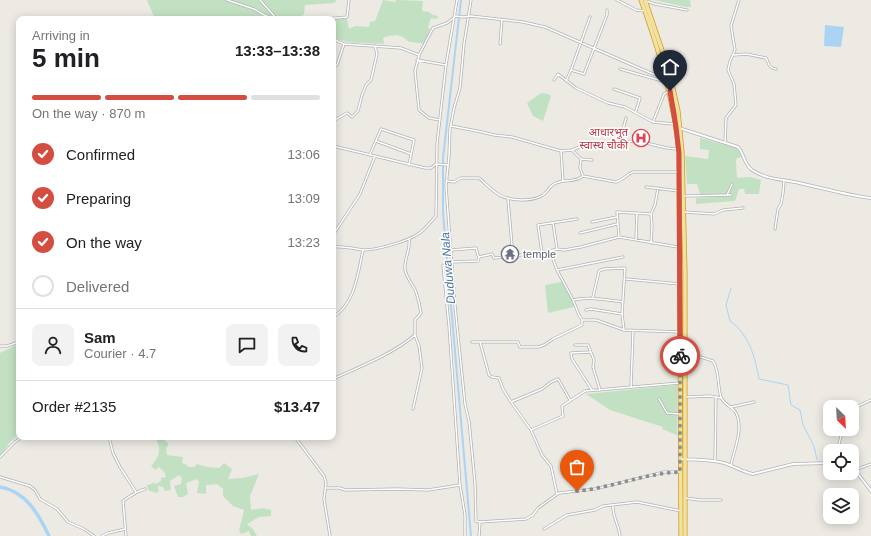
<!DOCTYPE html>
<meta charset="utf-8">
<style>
body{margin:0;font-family:Helvetica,"Noto Sans Devanagari",sans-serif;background:#f2f2f2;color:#202124;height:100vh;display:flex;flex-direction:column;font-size:15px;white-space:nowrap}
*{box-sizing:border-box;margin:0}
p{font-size:13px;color:#757577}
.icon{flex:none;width:22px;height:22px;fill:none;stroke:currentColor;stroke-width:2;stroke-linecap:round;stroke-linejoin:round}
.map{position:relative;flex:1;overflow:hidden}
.details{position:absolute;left:16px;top:16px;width:320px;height:424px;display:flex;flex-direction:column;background:#fff;border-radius:8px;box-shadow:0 2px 10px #0003}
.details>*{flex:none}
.needle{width:26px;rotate:156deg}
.fabs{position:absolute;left:823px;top:400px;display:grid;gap:8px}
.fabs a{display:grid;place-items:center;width:36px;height:36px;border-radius:8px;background:#fff;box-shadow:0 2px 10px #0003;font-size:20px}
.pin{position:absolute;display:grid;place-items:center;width:34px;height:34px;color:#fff;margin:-41px -17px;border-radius:50% 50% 50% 0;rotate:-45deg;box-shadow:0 0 4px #0007}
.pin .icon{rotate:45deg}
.courier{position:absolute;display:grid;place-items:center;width:40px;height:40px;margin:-20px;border:3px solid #d34e41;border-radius:50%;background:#fff;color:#222;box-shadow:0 1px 5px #0007}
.overview em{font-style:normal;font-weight:600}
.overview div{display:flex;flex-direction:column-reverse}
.overview{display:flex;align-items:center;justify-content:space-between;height:68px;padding:0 16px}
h1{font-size:26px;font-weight:600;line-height:30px}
.bar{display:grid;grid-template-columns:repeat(4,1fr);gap:6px 4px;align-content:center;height:48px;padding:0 16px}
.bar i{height:5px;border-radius:3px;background:#e0e0e0}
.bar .active{background:#d34e41}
.bar p{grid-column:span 4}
.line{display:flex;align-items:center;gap:10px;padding:0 16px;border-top:1px solid #e0e0e0}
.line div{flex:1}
.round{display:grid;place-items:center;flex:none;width:42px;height:42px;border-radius:8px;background:#f2f2f2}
ol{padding:0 16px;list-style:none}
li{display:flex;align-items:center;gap:12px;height:44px}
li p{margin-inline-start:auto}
li .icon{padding:4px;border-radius:50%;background:#d34e41;color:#fff;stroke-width:4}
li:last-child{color:#757577}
li i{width:22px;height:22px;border:2px solid #e0e0e0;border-radius:50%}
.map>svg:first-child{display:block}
</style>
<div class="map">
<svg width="871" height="536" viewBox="0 0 871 536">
<rect width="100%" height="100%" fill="#eceae3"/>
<path fill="#c2e1c2" d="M147,0H337L334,3L305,5L304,14L297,19H155Z
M383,0L395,2L396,0L423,1L422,11L429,12L433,15L438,16L437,19L431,18L428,27L430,29L424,44C419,42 410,43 408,41C406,40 405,38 403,37C397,34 389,35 383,38L384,44L348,42L333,38V19H347L349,29L355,26L369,27L370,22L375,21Z
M654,0H690L691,7H686Z
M541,93L548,94L551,96L543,121L533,116L527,103Z
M700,138L737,148L742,157L737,158L736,161L737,178L750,177L761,180L759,194H745L744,189H739L735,201L696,204V198L732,196L733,194H700L697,184H687L685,156L708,159L709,150L700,149Z
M562,282L574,301V307L548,313L545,285Z
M19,344V434L9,443L0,457V353Z
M677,385V435L662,429L663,427L610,410L586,394Z
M157,437H166L165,441L168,443V446L166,448L167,455L183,457L182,463L187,465L188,467H195L196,464L208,467L219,468L224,463L232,469L228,479L242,478L259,474L250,496L251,510L262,508L271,510V516L259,517L247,524L253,529L257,536H251L249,531L242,534L239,531L244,510L233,506L223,496V489L217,484L206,485V494L197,493L199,482L197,479L186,483L188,494L183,497H178L174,486L181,484L182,478L179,475L170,481L171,490L165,491L163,487L158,486L159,491L156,493L148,490L147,485L152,484L153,482L155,484L161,481V478L166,477L165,473L159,467L155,470L151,466C159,457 162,450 156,439Z"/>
<path fill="#abd4f4" d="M825,25L844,27L841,47L824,46Z"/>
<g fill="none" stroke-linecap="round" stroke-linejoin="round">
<path stroke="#abd4f4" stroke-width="1" d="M731,288L726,305L730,321C749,334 755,357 759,379L788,385L791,405L800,410L803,425L814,446L817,460"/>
<path stroke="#abd4f4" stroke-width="2" d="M461,0L443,158V213L471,536"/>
<path stroke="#abd4f4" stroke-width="3.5" d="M0,487C26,491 39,515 49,536"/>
<defs>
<path id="minor" d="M227,0L254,9L264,15L275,19
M260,0L277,19
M471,0L464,44L460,88L454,108L450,129L449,156L446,186L455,306L465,404L469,421L475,483L476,521L480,522L479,536
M617,0L636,10L645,11
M646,1L655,4L687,10
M590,17L571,70L584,74L607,15V10
M326,19L347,17L349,0
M333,39L344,44L401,48L419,55L433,28L447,23L456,16L463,17L471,16L523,22L545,27L653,74L665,77
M500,44L502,20
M734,55L746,54L766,58C769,63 768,68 776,69
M419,56L415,71L419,110L429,118L440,120
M417,60L446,65
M333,66L337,65L344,44
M620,69L666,82
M554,80L558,74L576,88L608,103L625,107L653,122L674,124
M566,81L571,70
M614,89L640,98L636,111
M333,121L347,113L352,117L358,111L362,95L366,85L371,80L377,54L375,46
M653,122L664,94L667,92
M451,126L482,132L494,135L512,137L561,151L572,150L589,143L638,141L667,148L677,149
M376,141L411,154
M620,141L626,118
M725,143L726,118L736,105L734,84L728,70L730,61L735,50L731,26L739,0
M333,146L425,168H431L436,164L448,165
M572,150L581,159L592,160
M561,151L563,181
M370,154L381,129L414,140L409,165
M581,159L580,168L583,176
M446,181L454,182L461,178H479C495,192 498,199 522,200C529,200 537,199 543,195C548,192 550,185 556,183C566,179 574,183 583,176L616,182C623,180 626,175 633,172H678
M646,187L679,191
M727,195L732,184
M684,196L731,195
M508,199L513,257
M684,212L714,214L723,210L743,208
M592,222L617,217
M553,223L557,249
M775,229L778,209L781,204L783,193L784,181
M580,233L617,224
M333,235L360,194L375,156
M619,237L617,212L651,214
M409,239C411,250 404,258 405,269C406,278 413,284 416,292C418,298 420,306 421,313L415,320V335L419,346L422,368L413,409
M636,240L637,213
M651,243L652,226L651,214L655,205L658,188
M333,247C344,246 354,249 364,250C377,250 408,241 418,234C425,230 430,222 436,216L437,144L446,65L457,0
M451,250L476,248L478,255L479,257L492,254L494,258L506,257L550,251L557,249L564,250L581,247L619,237L678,247
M550,251L557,270L573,300L579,315L582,320H596L624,330L622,314L625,268L604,269L599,271L593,297
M542,253L538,225L577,219
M452,262L478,261L479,257
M443,265L449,326L460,485L465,515V536
M557,270L623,257
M626,279L680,284
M573,300C590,296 606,300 623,302
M586,310L591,309L622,314
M333,317C355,304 358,273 363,250
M624,330L680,332
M472,342H518L520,347H538L544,345L553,339L582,325V320
M480,342L489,375L492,377L499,378L503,389L511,402
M575,345H588L594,360L593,367L600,390
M0,346H7L19,342
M590,352L571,353L572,359L592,390
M686,355C698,355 703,358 713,361C720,372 717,385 721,397C723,404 733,407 736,413C744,429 734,449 731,465
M333,379C361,366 391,355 415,335
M631,386L633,331
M687,397L710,396L721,398
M659,399L667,413L680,414
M731,407L754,402
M852,410L856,407L871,400
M531,430L563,416L562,406L585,391L680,383
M109,437L113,453L120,467L136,492
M295,437L324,476L326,483L324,499L330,536
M837,451L843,429
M0,457L15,442L22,437
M715,461L716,397
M855,470L871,464
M0,477L30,486L35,490L40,499L57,509L68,522L84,529L94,536
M326,488H340L345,490L397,489L428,490L460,485
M557,494L551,466L542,455L531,430L511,402L542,389L551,382L558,379L570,400
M685,498L700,500H721
M613,506C612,515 619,526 620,536
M480,522L526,519L533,515L538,508L559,493L595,489L664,472H680
M544,529L567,515L595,510L603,506L637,502L681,511
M102,536L108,533L125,529
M126,536L123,501C130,496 137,491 145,489"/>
<path id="tertiary" d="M676,127L738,147C744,153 744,165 752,170C767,180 782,179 799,183C823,188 846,195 871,198
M681,459C695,460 710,459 724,463C734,466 743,472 753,474L793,464L830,463
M852,468L855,470L871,491"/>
<path id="trunk" d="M641,0C659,50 674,100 679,153L681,536
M645,0L665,59L671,79L678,111L682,152L685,272V536"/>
</defs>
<use href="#minor" stroke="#b0b3b6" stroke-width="3"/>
<use href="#tertiary" stroke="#b0b3b6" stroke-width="3.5"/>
<use href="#trunk" stroke="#d39b1b" stroke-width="5"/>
<use href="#minor" stroke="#fff" stroke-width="1.5"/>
<use href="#tertiary" stroke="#fff" stroke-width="2"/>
<use href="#trunk" stroke="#f2e2a2" stroke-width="3.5"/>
</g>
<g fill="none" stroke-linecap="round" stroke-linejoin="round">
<path stroke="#8e8f8f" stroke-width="4" stroke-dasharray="0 7.2" d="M577,491C612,488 645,473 680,472V356"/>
<path stroke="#d34e41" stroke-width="5" d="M670,91L676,127L679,153L680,356"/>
</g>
<defs>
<symbol id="hospital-ring" viewBox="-11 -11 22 22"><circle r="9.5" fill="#fff" stroke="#e0444e" stroke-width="1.5"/><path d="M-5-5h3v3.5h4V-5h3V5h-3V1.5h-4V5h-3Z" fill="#e0444e"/></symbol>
<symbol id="temple-ring" viewBox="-11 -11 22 22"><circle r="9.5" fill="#fff" stroke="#6b7280" stroke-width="1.5"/><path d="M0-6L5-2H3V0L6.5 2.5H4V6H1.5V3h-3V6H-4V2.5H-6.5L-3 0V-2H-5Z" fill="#6b7280"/></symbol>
</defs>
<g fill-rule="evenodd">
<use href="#hospital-ring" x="631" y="128" width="20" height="20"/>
<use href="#temple-ring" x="500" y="244" width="20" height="20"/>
</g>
<g text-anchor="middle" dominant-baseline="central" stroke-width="3" stroke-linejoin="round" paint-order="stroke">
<g font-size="11" fill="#be3a42" stroke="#fff" text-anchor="end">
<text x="628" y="132">आधारभुत<tspan x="628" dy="13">स्वास्थ चौकी</tspan></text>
</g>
<g font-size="11" fill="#5b616d" stroke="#fff" text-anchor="start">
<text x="523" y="254">temple</text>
</g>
<g font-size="12" font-style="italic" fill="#4b75a4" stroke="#fff">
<text transform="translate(448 268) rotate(-95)">Duduwa Nala</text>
</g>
</g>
</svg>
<div class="fabs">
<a><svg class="needle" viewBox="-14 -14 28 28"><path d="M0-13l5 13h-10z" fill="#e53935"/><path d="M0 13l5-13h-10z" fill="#757577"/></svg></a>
<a><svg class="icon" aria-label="locate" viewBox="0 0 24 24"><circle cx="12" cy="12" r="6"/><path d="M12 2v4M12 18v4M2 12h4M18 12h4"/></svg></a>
<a><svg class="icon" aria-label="layers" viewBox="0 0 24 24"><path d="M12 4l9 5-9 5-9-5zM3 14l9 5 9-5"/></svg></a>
</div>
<div class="pin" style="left:577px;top:491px;background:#ea580c"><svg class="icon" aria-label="bag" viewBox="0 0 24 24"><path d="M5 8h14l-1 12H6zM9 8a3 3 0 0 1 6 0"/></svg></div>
<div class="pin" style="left:670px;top:91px;background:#1f2937"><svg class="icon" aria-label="home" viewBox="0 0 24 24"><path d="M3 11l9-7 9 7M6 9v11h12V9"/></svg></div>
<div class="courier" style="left:680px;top:356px"><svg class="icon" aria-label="bike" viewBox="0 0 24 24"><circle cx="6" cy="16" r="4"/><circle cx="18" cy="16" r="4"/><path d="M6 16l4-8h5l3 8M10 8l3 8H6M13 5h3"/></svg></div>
<section class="details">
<div class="overview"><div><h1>5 min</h1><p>Arriving in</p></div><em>13:33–13:38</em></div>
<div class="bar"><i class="active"></i><i class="active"></i><i class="active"></i><i></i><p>On the way · 870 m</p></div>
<ol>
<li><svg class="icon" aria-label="check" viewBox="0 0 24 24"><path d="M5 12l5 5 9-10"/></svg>Confirmed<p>13:06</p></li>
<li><svg class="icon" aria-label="check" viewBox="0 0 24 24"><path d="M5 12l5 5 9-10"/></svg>Preparing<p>13:09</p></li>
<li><svg class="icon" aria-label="check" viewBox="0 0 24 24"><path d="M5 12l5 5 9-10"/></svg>On the way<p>13:23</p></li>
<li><i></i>Delivered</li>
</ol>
<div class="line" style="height:72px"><a class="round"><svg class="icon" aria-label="person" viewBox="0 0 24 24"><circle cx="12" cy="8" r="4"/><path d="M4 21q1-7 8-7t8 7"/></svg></a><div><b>Sam</b><p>Courier · 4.7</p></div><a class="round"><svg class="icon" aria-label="chat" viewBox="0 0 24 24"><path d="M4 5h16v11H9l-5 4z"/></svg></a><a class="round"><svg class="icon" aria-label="phone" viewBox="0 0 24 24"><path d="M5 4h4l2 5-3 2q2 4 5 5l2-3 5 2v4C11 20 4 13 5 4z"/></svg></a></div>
<div class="line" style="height:52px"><div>Order #2135</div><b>$13.47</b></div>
</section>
</div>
